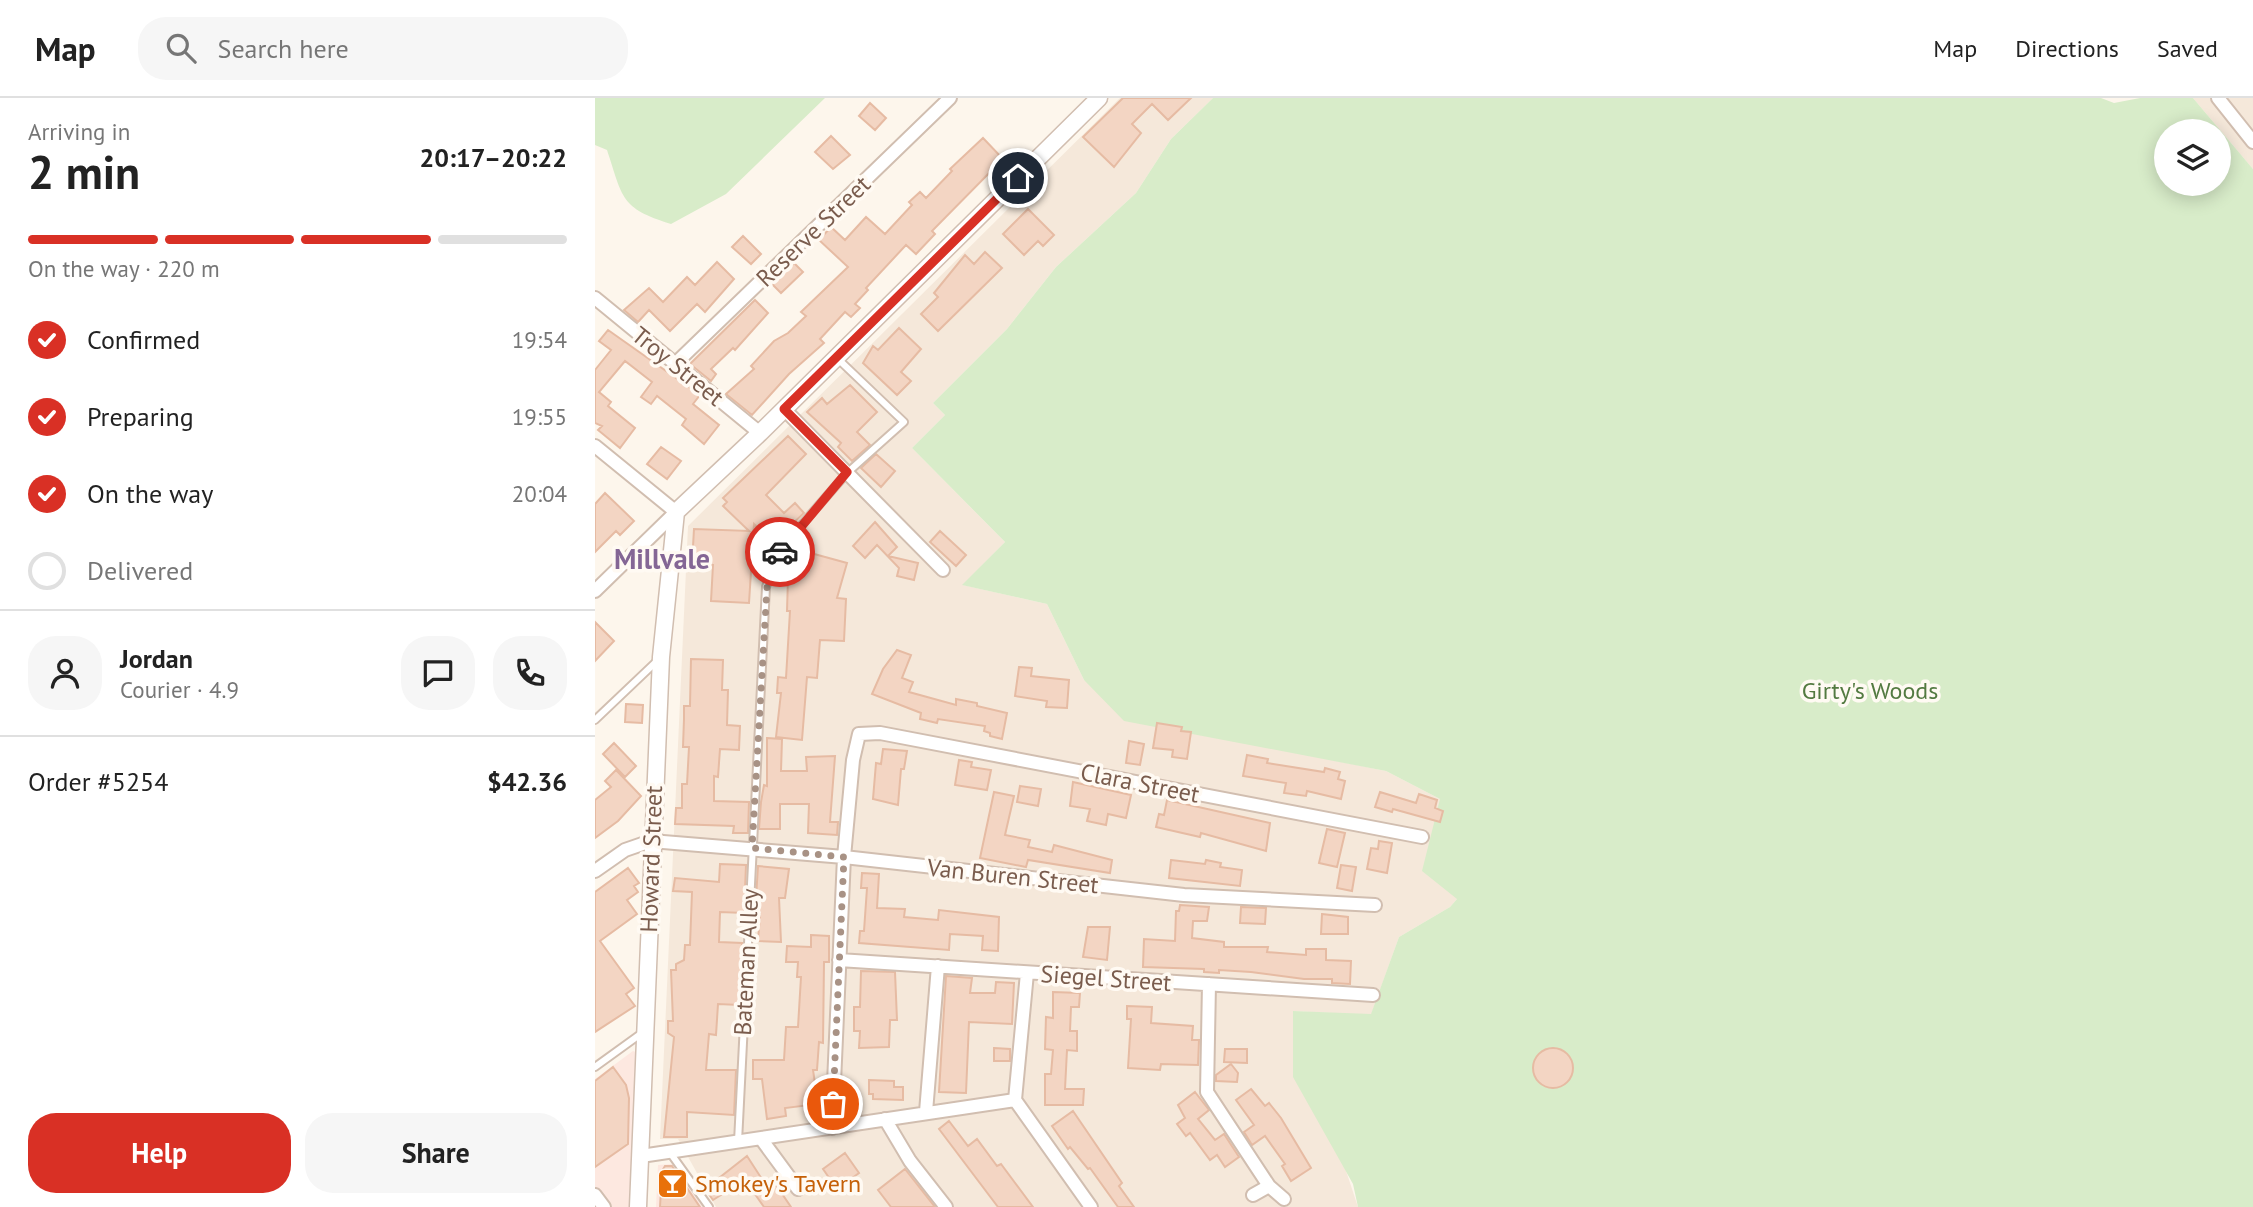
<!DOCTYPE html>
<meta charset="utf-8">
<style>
body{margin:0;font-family:"PT Sans",sans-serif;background:#f6f6f6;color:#222;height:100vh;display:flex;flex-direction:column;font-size:26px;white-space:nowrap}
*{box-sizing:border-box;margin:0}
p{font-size:23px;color:#767676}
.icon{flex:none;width:38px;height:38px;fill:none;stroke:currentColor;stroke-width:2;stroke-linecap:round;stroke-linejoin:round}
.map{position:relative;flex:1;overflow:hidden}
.drawer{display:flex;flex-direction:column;background:#fff;width:595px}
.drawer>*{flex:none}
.fabs{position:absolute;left:1559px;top:21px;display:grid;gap:14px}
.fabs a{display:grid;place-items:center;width:77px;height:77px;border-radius:50%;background:#fff;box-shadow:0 4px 18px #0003;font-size:35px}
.pin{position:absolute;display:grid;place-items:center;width:60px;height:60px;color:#fff;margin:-30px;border:4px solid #fff;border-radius:50%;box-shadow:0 2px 7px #0007}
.courier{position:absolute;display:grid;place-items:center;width:70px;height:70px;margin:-35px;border:5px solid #d93025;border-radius:50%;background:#fff;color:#222;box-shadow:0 2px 9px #0007}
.overview em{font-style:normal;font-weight:800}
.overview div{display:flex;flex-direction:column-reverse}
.overview{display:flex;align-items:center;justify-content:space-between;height:119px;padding:0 28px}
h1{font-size:46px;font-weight:800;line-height:52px}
.bar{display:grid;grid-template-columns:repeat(4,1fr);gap:10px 7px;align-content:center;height:84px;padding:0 28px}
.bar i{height:9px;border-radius:5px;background:#e0e0e0}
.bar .on{background:#d93025}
.bar p{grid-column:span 4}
.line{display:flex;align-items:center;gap:18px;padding:0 28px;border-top:2px solid #e0e0e0}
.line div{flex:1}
.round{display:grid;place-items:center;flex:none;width:74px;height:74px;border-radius:28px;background:#f6f6f6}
ol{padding:0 28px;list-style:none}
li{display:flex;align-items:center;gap:21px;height:77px}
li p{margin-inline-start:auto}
li .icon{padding:7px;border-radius:50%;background:#d93025;color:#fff;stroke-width:4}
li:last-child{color:#767676}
li i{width:38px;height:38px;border:4px solid #e0e0e0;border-radius:50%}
.button{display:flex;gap:14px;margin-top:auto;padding:14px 28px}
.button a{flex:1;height:80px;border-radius:28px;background:#d93025;color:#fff;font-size:28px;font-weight:800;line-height:80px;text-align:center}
.button a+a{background:#f6f6f6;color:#222}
header{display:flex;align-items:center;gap:42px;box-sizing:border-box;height:98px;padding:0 35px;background:#fff;border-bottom:2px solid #e0e0e0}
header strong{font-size:33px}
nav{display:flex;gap:38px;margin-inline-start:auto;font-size:24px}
.search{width:490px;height:63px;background:#f6f6f6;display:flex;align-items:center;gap:18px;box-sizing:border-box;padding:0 24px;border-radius:28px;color:#767676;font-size:26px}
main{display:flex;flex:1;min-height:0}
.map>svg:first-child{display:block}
</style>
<header>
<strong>Map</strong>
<div class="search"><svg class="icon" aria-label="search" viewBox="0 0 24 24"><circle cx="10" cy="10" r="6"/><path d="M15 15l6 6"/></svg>Search here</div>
<nav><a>Map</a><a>Directions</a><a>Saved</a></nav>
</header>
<main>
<section class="drawer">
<div class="overview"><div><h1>2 min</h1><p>Arriving in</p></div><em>20:17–20:22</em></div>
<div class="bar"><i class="on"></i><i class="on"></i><i class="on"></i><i></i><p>On the way · 220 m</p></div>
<ol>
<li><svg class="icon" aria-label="check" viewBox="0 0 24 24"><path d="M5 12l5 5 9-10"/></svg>Confirmed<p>19:54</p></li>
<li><svg class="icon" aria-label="check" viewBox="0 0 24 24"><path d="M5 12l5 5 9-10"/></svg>Preparing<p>19:55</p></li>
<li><svg class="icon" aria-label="check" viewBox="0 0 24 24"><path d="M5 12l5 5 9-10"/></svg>On the way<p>20:04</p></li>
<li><i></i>Delivered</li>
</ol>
<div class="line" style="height:126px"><a class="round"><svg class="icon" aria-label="person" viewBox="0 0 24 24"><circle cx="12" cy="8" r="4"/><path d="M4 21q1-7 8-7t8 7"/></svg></a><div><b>Jordan</b><p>Courier · 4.9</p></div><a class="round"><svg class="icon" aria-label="chat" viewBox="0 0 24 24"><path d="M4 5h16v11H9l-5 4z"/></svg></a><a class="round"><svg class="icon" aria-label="phone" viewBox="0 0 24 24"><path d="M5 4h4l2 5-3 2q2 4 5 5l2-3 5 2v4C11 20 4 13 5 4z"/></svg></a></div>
<div class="line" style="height:91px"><div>Order #5254</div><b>$42.36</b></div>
<div class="button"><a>Help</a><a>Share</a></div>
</section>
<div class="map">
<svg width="1658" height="1109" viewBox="0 0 1658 1109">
<rect width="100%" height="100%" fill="#fdf6ec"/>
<path fill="#f5e8da" d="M525,0H618L576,41L541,95L461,169L412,231L338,305L350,317L317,350L410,444L368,487L452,506L489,582L579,630L791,673L849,703L876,785L855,809L804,839L776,917L698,913L763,1109H121L83,1041H65L93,428Z
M1598,0H1658V71Z"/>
<path fill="#fde8e0" d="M38,953L41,954L34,1109H0V981Z
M77,1066L108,1109H61L63,1067Z"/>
<path fill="#d8ecc9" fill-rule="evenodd" d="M0,0H230L131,96L76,126C25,110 28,100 12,52L0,47Z
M618,0H1506L1519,5L1545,0H1598L1658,71V1109H763L758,1086L698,979V913L776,916L804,839L855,809L862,801L827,773L845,701L791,673L529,623L489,582L452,506L367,487L410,444L317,350L350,317L338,305L412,231L461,169L541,95L576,41ZM1572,33H1624V86H1572Z"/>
<path fill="#f3d5c3" stroke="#e6bba3" stroke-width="2" d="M528,0H596L573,22L557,6L537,26L546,35L519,69L488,39Z
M275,5L291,20L280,32L264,18Z
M236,38L255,57L238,71L220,54Z
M388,40L408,61L337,133L340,136L321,156L311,147L271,190L273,192L260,206L265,210L256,219L250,214L225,241L229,245L194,276L157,317L131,296L159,271L156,268L179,243L193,235L211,218L206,214L253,169L224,142L236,129L250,142L271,119L290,136L317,107L314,104L325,94L331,100L357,73L355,71Z
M433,111L459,137L448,148L443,143L429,157L408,136Z
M148,138L166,156L156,166L137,149Z
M390,154L407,170L343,233L326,216L343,199L339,195L370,157L379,166Z
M122,164L139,181L110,214L102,206L75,233L54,212L43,224L29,212L54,190L68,204L92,179L100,187Z
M199,165L208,174L186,195L177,186Z
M160,202L173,215L140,252L138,250L116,271L121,276L116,283L95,266Z
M304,230L326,251L306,274L316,283L302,297L268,265L278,248L283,252Z
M13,232L105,297L98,306L124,327L109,346L87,327L91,321L62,298L56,306L46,299L57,284L30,263L4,294L16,304L13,308L40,330L25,350L3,332L7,328L0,325V272L16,252L4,243Z
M255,287L282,314L262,334L275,347L257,363L243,349L246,345L212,314L227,300L232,306Z
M193,338L211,356L171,397L189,415L200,405L209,415L178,444L159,426L154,505L116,503L118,467L97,466L99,431L154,433L128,408L132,404L128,400Z
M66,349L86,363L72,381L52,366Z
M281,356L300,373L286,389L266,370Z
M10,395L39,423L25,437L21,433L0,454V406Z
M280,424L302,449L293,458L323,465L319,482L302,478L304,470L282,447L270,460L258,448Z
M345,433L371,457L361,468L335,444Z
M201,451L252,465L242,500L251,501L249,543L225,542L222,580L212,579L207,642L181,639L186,595H182L183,579L191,580L195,513H192L193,480Z
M0,524L19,543L0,563Z
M302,552L316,557L307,580L318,584L314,594L361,607V601L382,605V608L412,615L407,641L395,638V635L389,633L390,628L343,621L342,625L325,621L326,615L277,596L288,571Z
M96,561L128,562L127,592H133L132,627L145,628L144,652L125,651L123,679L119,678V703L154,704L153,735H138L139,728L80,726L81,710H87V686H92L94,649H88L89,621V608H95Z
M424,569L437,570L436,578L474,582L472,610L451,609L452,603L420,598Z
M31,606L48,607L47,625L30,624Z
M562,625L587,629L586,633L596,634L592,661L577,659L578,652L558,650Z
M172,640L187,641L186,673H212L211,659L240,658L235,724H243L242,737L213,735L214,706H185V731H164L166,704L169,687L172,688Z
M534,643L549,646L545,667L531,665Z
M19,645L41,668L30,679L8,656Z
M288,651L312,653L309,671H306L303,707L278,701L281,665L286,666Z
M652,657L673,661L672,665L729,674L730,670L745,674L743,681L750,683L746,701L712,693L711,698L689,695L691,685L648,678Z
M364,662L377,664L376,669L396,672L392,692L360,687Z
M21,672L46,698L23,723L0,740V702L16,689L10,683Z
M478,684L536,697L531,720L513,716L511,727L492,723L495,711L475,708Z
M425,688L446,691L443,708L422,704Z
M399,694L419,698L410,737L435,742L433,749L457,754L459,747L517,762L515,775L433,762L431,769L385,760Z
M785,694L821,705L824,696L842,702L840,710L848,713L845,724L798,711L797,714L780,709Z
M572,702L675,725L671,753L606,735L605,739L561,729L564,716L569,717Z
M732,731L750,735L742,769L724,765Z
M784,743L797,745L792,775L772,771L776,750L783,751Z
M576,762L610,766L611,762L626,765L625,769L647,772L645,788L574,780Z
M125,766L151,767L149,815L125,814L124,844L147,845L144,907L123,906L121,937L114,936L111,972H141L139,1017L92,1014V1039H69L79,939L73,935V923H78L76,872H81V866L89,862L90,847H95L97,794L78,793L80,780L124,784Z
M746,767L761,769L757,793L742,790Z
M163,768L194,771L190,800H184L186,844L163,843L165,816H160Z
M33,770L44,785L39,788L43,794L32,802L42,816L5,843L39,890L31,896L40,908L0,934V794Z
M267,775L284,776L282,810L310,811L309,819L343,822L344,812L404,819L403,853L387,852L388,838L355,836L354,852L264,845L265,833H269L272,790H266Z
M585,807L614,809L612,823H598L597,840L629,844V849H673L672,854L711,857V851H731V862L756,863L755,886L737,885V881H709L656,874L624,872V875L609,874V871L548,869L549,841L580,843L581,813H584Z
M646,809L671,810L670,826L645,825Z
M727,816L753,819V836H726Z
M493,829H515L512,862L488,859Z
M216,837L234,838V864H229L228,945L224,944L222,972H218L223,1006L190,1010L191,1018L172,1021L167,981H158V962H189L191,929H203L206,879H202L203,864H191L192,848L216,849Z
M266,873L300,874L302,922H295L294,949L264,950L265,933H259V909H265Z
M351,878L377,880L375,895H400L401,884L419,885L417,926L374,924L371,995L344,994Z
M458,894L485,895L484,909H476L475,933H482V953L472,952L470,991H489L488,1007H450V976H456L458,952L450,951L451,919L458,920Z
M532,908L557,909L556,925L598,928L597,942H604L603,967L566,966L565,972L533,970L536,921H532Z
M399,950L415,951V963H399Z
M938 970a20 20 0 1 1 40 0a20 20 0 1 1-40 0Z
M630,951H652V965L629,964Z
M636,966L643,975L642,984L621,983V977Z
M18,969L31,987L34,1000L33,1046L0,1069V983Z
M274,982L299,983V989H308V1002L278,1001V996H274Z
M656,991L670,1008L674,1005L686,1020L716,1070L696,1083L687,1068L690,1066L670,1038L657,1047L649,1034L659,1027L641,1002Z
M600,994L614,1012L603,1021L620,1042L629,1036L644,1059L630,1069L622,1057L615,1062L595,1035L591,1038L582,1026L590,1020L583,1007Z
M478,1013L527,1085L524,1088L539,1109H523L495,1070L493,1071L475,1049L473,1051L457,1028Z
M354,1023L373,1048L382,1041L402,1068L406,1066L438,1109H403L344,1031Z
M250,1055L264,1075L242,1091L228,1071Z
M152,1058L174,1092L181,1087L196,1109H169L150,1082L118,1102L110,1091Z
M70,1068H77L105,1109H65L67,1073Z
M310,1071L340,1109H296L283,1092Z"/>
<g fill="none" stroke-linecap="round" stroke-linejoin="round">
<defs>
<path id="service" d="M0,622L62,563
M0,969L47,935
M143,1044L171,489L181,460L189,447L252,375L309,324L243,261
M76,1056L114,1109"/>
<path id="minor" d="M1623,0L1658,44
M0,200L165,335
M80,266L355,0
M189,311L348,472
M0,348L81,414L0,493
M0,773L30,752L56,743L249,759L589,797L780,807
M244,862L778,897
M432,875L420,1002L496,1109
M614,886L612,994L674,1088L689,1101
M331,1014L343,868
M290,1021L315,1063L351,1109
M237,1030L249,759L258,662L264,636L285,635L827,739
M167,1042L203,1091
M46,1058L420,1002
M0,1097L9,1109
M658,1097L674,1088"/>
<path id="tertiary" d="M43,1109L66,559L81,414L165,335L504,0"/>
</defs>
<use href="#service" stroke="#d1beb0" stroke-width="10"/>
<use href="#minor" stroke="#d1beb0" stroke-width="16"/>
<use href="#tertiary" stroke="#d1beb0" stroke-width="19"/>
<use href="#service" stroke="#fff" stroke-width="6"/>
<use href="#minor" stroke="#fff" stroke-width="12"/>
<use href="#tertiary" stroke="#fff" stroke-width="16"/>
</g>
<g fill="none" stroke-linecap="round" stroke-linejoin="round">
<path stroke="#a89285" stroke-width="7" stroke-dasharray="0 12.6" d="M185,454L172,489L157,750L249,759L238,1006"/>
<path stroke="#d93025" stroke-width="9" d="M185,454L252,374L189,311L423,80"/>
</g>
<defs>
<symbol id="bar-square" viewBox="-11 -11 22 22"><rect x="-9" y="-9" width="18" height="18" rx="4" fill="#e8710a" stroke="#fffaf3"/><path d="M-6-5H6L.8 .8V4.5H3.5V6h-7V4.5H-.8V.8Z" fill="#fff"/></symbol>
</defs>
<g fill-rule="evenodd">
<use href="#bar-square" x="60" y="1068" width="35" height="35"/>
</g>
<g text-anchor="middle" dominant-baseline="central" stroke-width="7" stroke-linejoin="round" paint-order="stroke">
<g font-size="24" fill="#7a5c4d" stroke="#fffaf3">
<text transform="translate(218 133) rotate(-44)">Reserve Street</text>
<text transform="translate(83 268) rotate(39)">Troy Street</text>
<text transform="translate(545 685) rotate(11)">Clara Street</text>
<text transform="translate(56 761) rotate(-88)">Howard Street</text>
<text transform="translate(418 778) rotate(6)">Van Buren Street</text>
<text transform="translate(151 864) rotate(-87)">Bateman Alley</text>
<text transform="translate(511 880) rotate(4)">Siegel Street</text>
</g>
<g font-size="24" fill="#537a41" stroke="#fffaf3">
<text x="1275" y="592">Girty's Woods</text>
</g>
<g font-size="24" fill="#c56008" stroke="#fffaf3" text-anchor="start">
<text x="100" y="1085">Smokey's Tavern</text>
</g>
<g font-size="28" font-weight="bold" fill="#846695" stroke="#fffaf3">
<text x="67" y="460">Millvale</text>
</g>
</g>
</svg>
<div class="fabs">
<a><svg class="icon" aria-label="layers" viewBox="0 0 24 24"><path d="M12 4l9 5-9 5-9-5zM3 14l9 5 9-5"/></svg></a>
</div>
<div class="pin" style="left:238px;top:1006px;background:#ea580c"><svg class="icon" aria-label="bag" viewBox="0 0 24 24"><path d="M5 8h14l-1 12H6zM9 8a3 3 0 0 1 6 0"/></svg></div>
<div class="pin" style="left:423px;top:80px;background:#1f2937"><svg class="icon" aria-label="home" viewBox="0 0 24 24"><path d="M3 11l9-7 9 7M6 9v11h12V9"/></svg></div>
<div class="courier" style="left:185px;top:454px"><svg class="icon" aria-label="car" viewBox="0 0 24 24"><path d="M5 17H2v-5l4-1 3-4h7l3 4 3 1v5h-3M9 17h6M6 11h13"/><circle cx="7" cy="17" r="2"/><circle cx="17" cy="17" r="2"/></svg></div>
</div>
</main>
